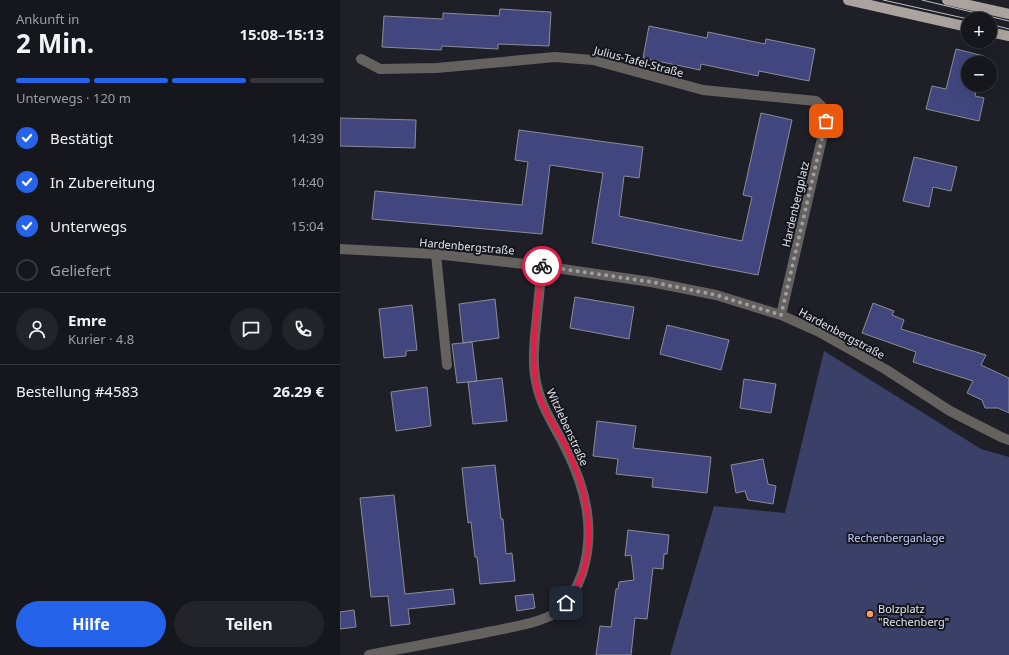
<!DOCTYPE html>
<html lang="de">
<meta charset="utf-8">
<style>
body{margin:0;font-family:"Noto Sans",sans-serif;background:#23242a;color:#f1f3f6;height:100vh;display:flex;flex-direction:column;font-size:15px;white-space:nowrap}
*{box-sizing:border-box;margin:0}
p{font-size:13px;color:#9e9fa4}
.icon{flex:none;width:22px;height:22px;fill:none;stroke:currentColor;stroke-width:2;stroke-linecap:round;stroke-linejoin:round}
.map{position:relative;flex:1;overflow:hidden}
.sheet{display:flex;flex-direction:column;background:#16171d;width:340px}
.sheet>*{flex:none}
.fabs{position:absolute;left:621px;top:12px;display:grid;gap:8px}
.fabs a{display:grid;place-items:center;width:36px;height:36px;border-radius:50%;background:#16171d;box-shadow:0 4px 16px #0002,0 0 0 1px #35363b;font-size:20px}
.pin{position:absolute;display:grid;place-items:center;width:34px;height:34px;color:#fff;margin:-17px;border-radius:8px;box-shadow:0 2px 6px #0006}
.courier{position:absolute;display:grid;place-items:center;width:40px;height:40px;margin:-20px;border:3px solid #e11d48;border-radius:50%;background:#fff;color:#222;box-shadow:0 1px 5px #0007}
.headline em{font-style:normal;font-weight:700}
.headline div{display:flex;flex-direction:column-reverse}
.headline{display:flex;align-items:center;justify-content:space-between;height:68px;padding:0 16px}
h1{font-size:26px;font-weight:700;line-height:30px}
.bar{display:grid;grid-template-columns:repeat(4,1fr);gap:6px 4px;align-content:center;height:48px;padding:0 16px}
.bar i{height:5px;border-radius:3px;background:#35363b}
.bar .on{background:#2563eb}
.bar p{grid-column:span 4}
.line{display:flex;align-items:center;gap:10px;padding:0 16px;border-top:1px solid #35363b}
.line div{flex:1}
.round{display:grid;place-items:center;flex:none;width:42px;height:42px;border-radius:21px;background:#23242a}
ol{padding:0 16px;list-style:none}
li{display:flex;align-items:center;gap:12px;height:44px}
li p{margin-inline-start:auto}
li .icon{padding:4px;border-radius:50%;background:#2563eb;color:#fff;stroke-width:4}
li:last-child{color:#9e9fa4}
li i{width:22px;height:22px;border:2px solid #35363b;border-radius:50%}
.cta{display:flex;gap:8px;margin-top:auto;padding:8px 16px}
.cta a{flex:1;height:46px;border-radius:24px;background:#2563eb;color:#fff;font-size:16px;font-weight:700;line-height:46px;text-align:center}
.cta a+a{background:#23242a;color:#f1f3f6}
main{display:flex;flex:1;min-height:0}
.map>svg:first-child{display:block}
</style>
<main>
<section class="sheet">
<div class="headline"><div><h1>2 Min.</h1><p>Ankunft in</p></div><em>15:08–15:13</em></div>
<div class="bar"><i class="on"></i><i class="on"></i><i class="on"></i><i></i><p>Unterwegs · 120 m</p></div>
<ol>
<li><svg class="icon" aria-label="check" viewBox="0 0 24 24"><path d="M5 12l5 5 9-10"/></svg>Bestätigt<p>14:39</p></li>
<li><svg class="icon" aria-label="check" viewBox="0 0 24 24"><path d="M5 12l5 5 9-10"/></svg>In Zubereitung<p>14:40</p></li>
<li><svg class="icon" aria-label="check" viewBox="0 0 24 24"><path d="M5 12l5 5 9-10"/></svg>Unterwegs<p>15:04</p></li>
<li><i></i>Geliefert</li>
</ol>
<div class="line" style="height:72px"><a class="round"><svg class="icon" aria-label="person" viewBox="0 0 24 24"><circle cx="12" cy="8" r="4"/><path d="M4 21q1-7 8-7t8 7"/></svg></a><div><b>Emre</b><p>Kurier · 4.8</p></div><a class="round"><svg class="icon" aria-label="chat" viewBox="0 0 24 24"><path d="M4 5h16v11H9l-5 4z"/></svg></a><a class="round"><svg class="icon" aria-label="phone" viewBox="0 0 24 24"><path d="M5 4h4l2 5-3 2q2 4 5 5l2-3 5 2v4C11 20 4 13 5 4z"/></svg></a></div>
<div class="line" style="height:52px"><div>Bestellung #4583</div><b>26.29 €</b></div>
<div class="cta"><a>Hilfe</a><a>Teilen</a></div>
</section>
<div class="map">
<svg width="669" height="655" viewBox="0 0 669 655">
<rect width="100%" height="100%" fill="#1e1f27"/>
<path fill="#3b4069" d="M484,351L641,449L669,457V655H330L374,506L445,513Z"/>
<path fill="#41477e" stroke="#8a8c96" d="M160,9L211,12L209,46L158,44V49L102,46L101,50L42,47L44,16L103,19V13L159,16Z
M309,26L367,38L368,32L425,44L426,39L475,49L469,81L419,71L418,76L361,64L360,70L303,58Z
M616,49L644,56L643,63H628V85H637L635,96L644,98L639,121L586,109L592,86L606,89Z
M421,113L452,120L418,275L252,243L263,173L243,170L210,165L202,234L32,219L35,191L182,205L188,162L175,160L179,130L303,147L299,178L284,176L279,216L402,241L412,197L403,195Z
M0,118L76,120L75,148L0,146Z
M574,157L617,167L611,191L593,187L589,207L563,201Z
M235,297L294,307L289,339L230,328Z
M155,299L159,338L123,343L119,304Z
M533,303L554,311L552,315L564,320L561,329L646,355L641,365L669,378V413L658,408H645L642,400L627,393L633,381L573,362L576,352L522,333Z
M72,305L77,350L66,351V356L44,358L39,309Z
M327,325L389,340L381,370L320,354Z
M132,342L137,381L117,383L112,344Z
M162,378L167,421L133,424L128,382Z
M404,379L436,384L431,413L400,408Z
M87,387L91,426L56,431L51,392Z
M257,421L296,426L293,448L371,457L367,493L312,487L313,478L276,474L278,459L253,456Z
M423,459L428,484L436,486L433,504L408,500L405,491L396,493L391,465Z
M155,465L161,519H163L166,554L172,553L175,581L140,584L137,557H135L131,522L128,523L122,468Z
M54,495L65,594L113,589L115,604L68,609L70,624L51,626L48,596L31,597L20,498Z
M288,530L329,535L327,554H324L323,569L313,568L307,619L295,618L291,655H256L260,626L271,627L276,589H278L279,582L294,580L291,555L285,556Z
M193,594L195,608L177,611L175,596Z
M14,610L16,627L0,629V612Z"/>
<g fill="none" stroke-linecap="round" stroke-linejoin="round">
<path stroke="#65615e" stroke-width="10" d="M21,59L40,69L97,68L215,57L253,60L363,90L476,101C484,108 487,110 486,121L441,315
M0,249L96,254L202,266L311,282L376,295L441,315L479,332L545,369L610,411L661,437L669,440
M96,254L107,365
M29,655C69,647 109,640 148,632C171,627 197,624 218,612C228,606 238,585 242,574C256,530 246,489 226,449C216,428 202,409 197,386C192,366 194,346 196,326C198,306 200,286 202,266"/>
<path stroke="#aba39d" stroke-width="10" d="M508,0L628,27
M607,0L669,14
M650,32L669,36"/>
<path stroke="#c0c1c7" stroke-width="1" d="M543,0L628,19
M582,0L669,21
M650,24L669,29"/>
</g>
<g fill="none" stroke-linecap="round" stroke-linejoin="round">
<path stroke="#9e9fa6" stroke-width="4" stroke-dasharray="0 7.2" d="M202,266L312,282L376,295L441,315L486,121"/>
<path stroke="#e11d48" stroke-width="5" d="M202,266C198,304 190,347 196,384C200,407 216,427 226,447C250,495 262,558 226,603"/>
</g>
<circle fill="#fd9d55" stroke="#14161d" stroke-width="1.5" cx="530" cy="614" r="4"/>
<g text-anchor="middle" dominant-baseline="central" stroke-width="4" stroke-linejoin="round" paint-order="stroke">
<g font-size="11" fill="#e3e4ea" stroke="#14161d">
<text transform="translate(299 61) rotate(15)">Julius-Tafel-Straße</text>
<text transform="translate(455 204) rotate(-77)">Hardenbergplatz</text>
<text transform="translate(127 246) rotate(5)">Hardenbergstraße</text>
<text transform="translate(502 333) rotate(28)">Hardenbergstraße</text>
<text transform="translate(228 427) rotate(65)">Witzlebenstraße</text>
</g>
<g font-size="11" fill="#c2cbff" stroke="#14161d">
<text x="556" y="537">Rechenberganlage</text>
</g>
<g font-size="11" fill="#e3e4ea" stroke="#14161d" text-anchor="start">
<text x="538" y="608">Bolzplatz<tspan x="538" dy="13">"Rechenberg"</tspan></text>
</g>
</g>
</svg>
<div class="fabs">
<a>+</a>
<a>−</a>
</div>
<div class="pin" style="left:486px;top:121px;background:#ea580c"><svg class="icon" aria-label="bag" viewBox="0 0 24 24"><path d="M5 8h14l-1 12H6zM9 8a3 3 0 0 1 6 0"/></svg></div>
<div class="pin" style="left:226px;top:603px;background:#1f2937"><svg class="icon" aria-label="home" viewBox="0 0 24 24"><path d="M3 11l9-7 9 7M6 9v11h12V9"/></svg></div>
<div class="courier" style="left:202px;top:266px"><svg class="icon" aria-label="bike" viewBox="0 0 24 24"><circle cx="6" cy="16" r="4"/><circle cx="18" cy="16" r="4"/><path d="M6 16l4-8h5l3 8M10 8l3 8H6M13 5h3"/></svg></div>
</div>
</main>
